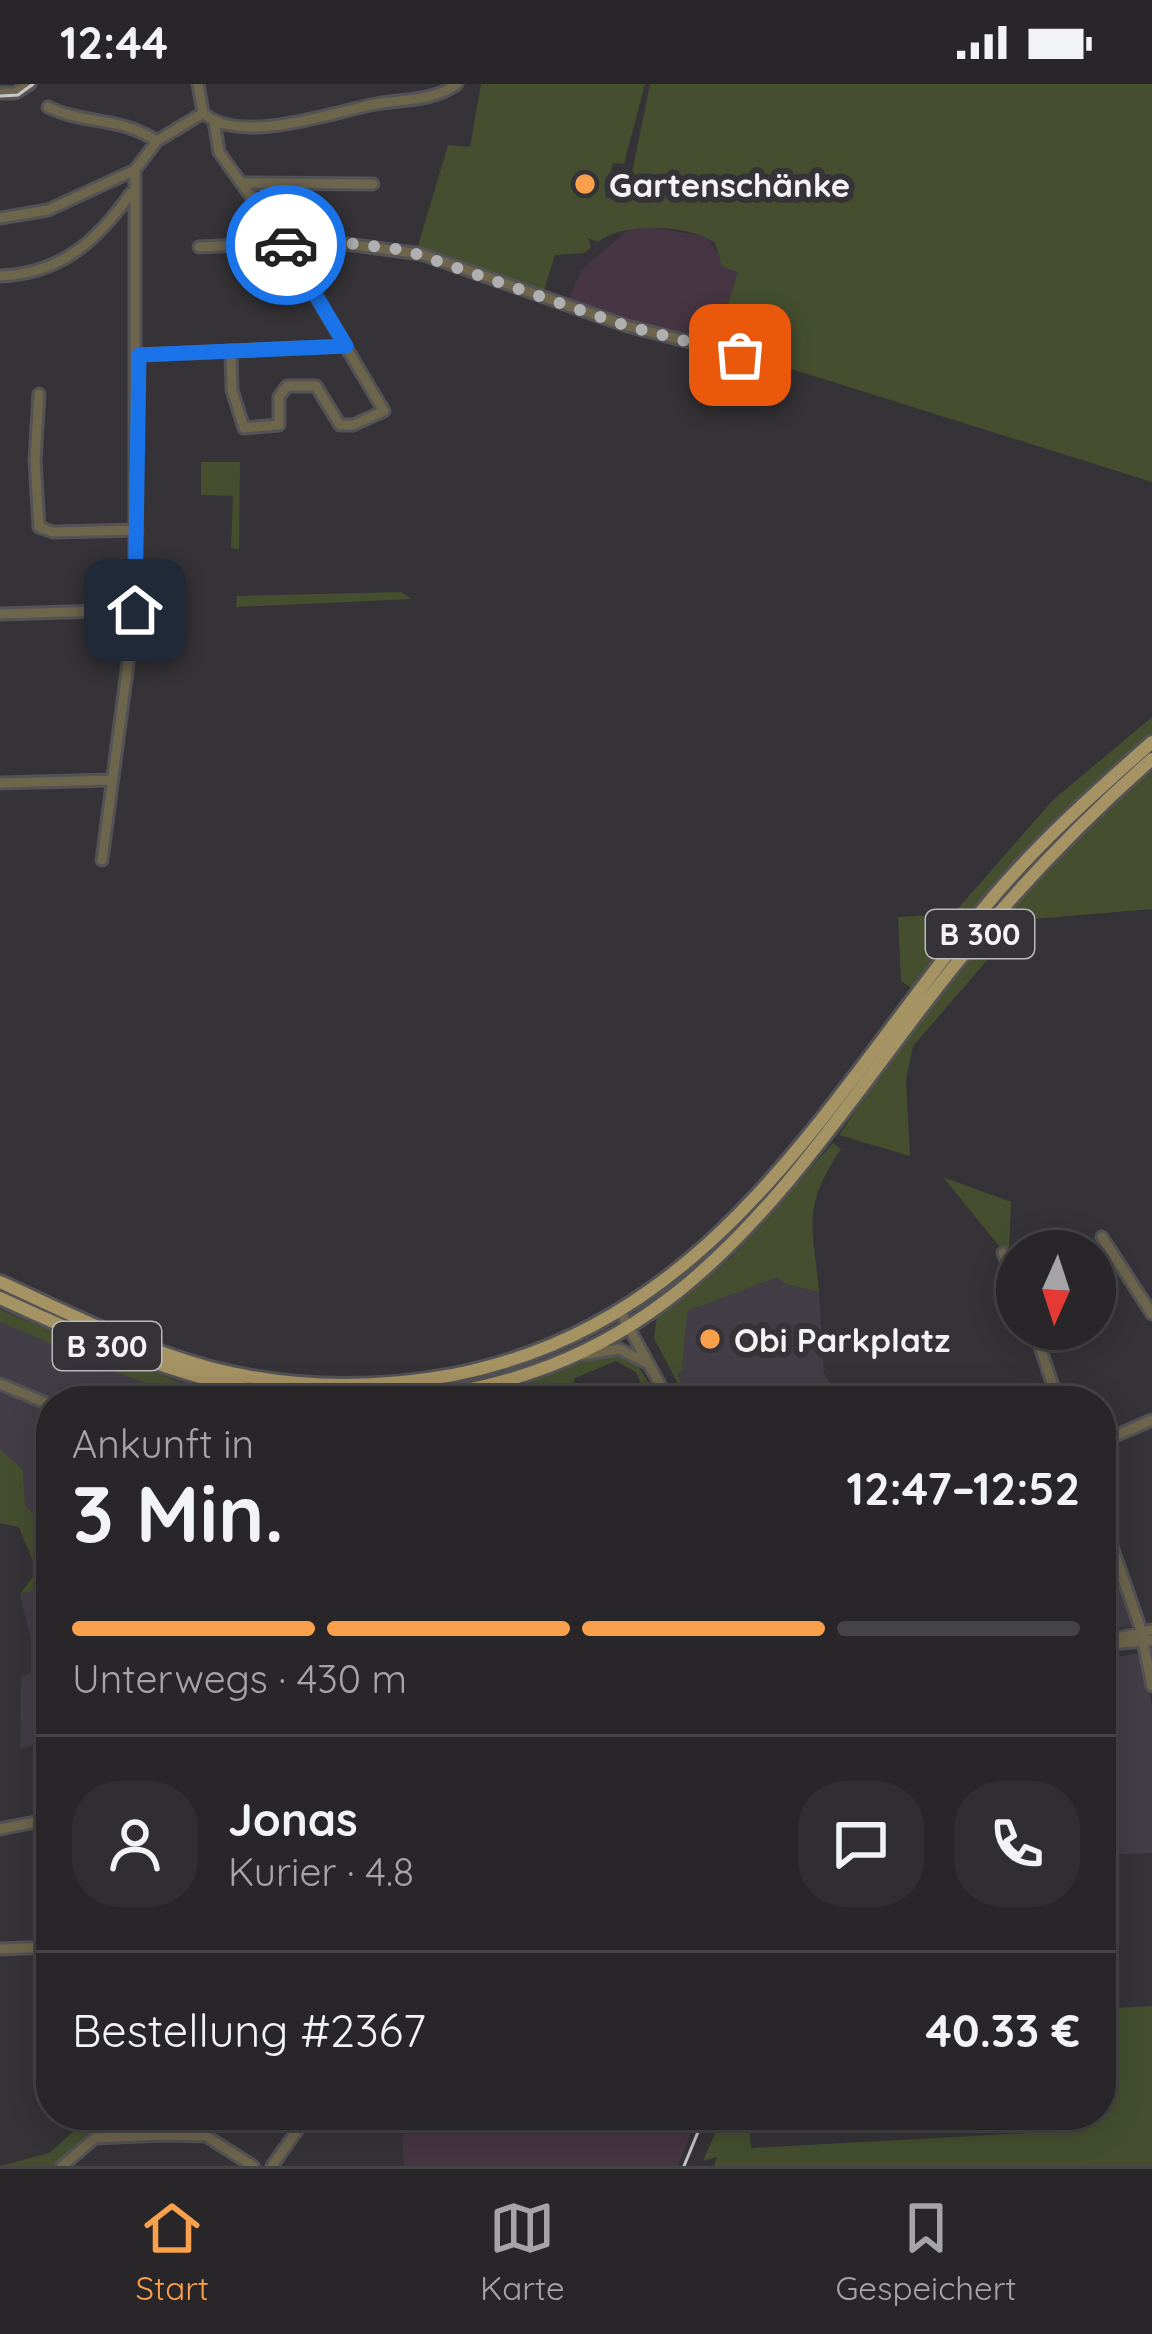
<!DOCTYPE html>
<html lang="de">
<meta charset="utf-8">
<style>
body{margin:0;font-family:Quicksand,sans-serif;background:#302e31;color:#f1f3f6;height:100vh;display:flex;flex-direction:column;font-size:45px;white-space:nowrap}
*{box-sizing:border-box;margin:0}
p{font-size:39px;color:#a5a5a8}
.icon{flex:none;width:66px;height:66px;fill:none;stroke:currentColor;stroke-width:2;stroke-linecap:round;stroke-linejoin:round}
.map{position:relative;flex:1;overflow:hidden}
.sheet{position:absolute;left:36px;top:1302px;width:1080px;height:744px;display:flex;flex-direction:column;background:#282629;border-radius:48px;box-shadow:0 6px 30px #0003,0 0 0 3px #444346}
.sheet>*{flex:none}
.needle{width:78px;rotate:183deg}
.controls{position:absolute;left:996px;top:1146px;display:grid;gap:24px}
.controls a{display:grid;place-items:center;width:120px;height:120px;border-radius:50%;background:#282629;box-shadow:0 6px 30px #0003,0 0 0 3px #444346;font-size:60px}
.pin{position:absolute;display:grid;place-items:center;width:102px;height:102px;color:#fff;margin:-51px;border-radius:24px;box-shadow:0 6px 18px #0006}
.courier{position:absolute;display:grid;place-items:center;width:120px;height:120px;margin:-60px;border:9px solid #1a73e8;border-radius:50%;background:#fff;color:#222;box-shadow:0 3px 15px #0007}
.overview em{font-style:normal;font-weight:700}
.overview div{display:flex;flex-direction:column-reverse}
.overview{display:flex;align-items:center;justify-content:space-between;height:204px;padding:0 36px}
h1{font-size:78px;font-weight:700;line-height:90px}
.bar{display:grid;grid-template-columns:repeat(4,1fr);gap:18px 12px;align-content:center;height:144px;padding:0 36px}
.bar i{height:15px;border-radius:9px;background:#444346}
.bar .on{background:#f9a04c}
.bar p{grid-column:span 4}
.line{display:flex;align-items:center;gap:30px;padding:0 36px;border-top:3px solid #444346}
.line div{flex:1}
.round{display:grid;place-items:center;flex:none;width:126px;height:126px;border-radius:48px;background:#302e31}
.status{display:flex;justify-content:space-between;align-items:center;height:84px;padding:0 60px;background:#282629;direction:ltr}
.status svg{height:33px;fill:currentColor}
.tabs{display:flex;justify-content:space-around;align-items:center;height:168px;border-top:3px solid #444346;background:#282629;font-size:33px;color:#a5a5a8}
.tabs a{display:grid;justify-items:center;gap:6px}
.tabs .on{color:#f9a04c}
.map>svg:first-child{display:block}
</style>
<div class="status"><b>12:44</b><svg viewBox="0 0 49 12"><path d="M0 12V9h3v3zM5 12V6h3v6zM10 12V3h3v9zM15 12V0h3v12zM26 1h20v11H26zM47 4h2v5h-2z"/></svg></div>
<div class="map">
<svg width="1152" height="2082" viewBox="0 0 1152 2082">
<rect width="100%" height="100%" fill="#353337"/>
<path fill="#423d46" d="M777,1192L785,1200L819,1208L824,1289L834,1305L832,1317H687L673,1291L682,1286L686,1227Z
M0,1214L70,1247L302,1317H51V1462L46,1463L43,1443L25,1421L23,1387L0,1365Z
M1101,1440L1136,1538L1134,1542L1101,1546Z
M51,1503V1656L20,1665L21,1593L31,1589V1557L20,1510Z
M1142,1569L1152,1623V1769L1101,1771V1575Z"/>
<path fill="#463643" d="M635,140L707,153L722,177L738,187L715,261L567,220L581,186Z
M401,2031H698L678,2082H404Z"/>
<path fill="#454f30" d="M481,0H645L624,80L613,79L605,113L626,118L650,0H1152V398L715,261L738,188L722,182L715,159C688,140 621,138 598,158L588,154L591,163L585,169L555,171L544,206L418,162L448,61L470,63Z
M201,378H240L239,465L231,464L233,412L201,411Z
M401,508L412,515L236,523L237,512Z
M1152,633V649C1063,728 985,811 911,904L901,897L898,833L953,830L1053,716Z
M1152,680V825L1022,836L913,962L906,996L910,1072L839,1051C932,915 1032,792 1152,680Z
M833,1059L841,1065C801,1125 813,1140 819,1208L785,1200L777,1193L687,1227L682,1287L677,1289L685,1306L693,1310L687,1317L654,1254L657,1232L732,1173Z
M943,1093L1011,1118L1009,1168L1003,1167Z
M0,1226L226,1317C165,1317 60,1262 0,1238Z
M608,1269L635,1277L660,1317H648L636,1288L616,1277L575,1294L572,1302L552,1301L520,1317H440L494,1310Z
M0,1365L23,1386L25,1421L45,1443L46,1462H51V1503L20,1510L37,1487L19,1443L0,1439Z
M1152,1922V2082H714L717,2073L703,2077L723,2031H748L751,2064L1084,2046V2031H1101V1925Z
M151,2031H163L164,2043L95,2047L54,2082H0L49,2069L81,2041L151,2037Z"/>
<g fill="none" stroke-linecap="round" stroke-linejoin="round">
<defs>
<path id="minor" d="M198,0L203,29
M0,9H15L30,0
M48,23C85,41 119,32 157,57
M203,29C240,62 333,28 376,20C405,15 434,17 457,0
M214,37L219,68L284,159L384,327L353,341H340L316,302H287L279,313V341L244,344L232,306L231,267
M241,99L373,100
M0,134L48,126L135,86L157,57L203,29
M279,151L421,170L627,242L749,273
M199,163L284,159
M0,192C61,190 98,156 131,109
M139,271L346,262
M39,310L35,376L39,443L53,448L137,446
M0,530L135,526
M0,699L112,696
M102,776L135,526V86
M1102,1153L1152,1230
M1003,1169L1017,1199
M621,1229L669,1317
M1034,1245L1058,1317
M582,1271L619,1265L645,1278
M0,1300L51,1321
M1101,1358L1152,1336
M1101,1431L1140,1543L1152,1602
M1101,1558L1152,1546
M1101,1561L1152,1556
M0,1745L51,1735
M0,1865L51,1863
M62,2082L95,2054L164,2051L206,2052L253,2082
M272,2082L308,2031"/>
<path id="major" d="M0,1198C68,1229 137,1264 210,1284C291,1305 371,1306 453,1291C717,1239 828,1013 984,824C1034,763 1093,710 1152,658
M0,1214C113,1266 222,1313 348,1317
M382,1317C667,1299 772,1120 929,914C996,827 1069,748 1152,675"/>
</defs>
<use href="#minor" stroke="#535255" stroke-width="15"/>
<use href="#major" stroke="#535255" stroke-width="18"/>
<use href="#minor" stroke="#6e654d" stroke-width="9"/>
<use href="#major" stroke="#a69363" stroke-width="12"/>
<path stroke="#c6c5c7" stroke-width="3" d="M0,12L18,11L33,0
M524,1317L567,1304L592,1317
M684,2082L705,2031"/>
</g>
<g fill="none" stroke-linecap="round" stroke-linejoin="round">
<path stroke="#b0afb2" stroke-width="12" stroke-dasharray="0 21.6" d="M286,161L279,151L405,166L627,242L740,271"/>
<path stroke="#1a73e8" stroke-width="15" d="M135,526L139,271L346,262L286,161"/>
</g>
<g fill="#f9a04c" stroke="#353337" stroke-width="4.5">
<circle cx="585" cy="100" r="12"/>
<circle cx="710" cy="1255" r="12"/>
</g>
<g text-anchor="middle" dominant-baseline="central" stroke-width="12" stroke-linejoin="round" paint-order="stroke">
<g fill="#353337" stroke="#bab9bb" stroke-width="3">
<rect x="926" y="826" width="108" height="48" rx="9"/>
<rect x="53" y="1238" width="108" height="48" rx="9"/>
</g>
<g font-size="30" font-weight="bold" fill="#f3f2f4">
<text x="980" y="850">B 300</text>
<text x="107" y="1262">B 300</text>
</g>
<g font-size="33" font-weight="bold" fill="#f3f2f4" stroke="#353337" text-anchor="start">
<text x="609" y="100">Gartenschänke</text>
<text x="734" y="1255">Obi Parkplatz</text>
</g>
</g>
</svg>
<div class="controls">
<a><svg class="needle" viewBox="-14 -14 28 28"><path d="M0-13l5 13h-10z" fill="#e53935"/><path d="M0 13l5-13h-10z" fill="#a5a5a8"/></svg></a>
</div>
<div class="pin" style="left:740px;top:271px;background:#ea580c"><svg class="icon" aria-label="bag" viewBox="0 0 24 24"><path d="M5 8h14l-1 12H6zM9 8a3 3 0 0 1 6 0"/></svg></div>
<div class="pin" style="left:135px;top:526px;background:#1f2937"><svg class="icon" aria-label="home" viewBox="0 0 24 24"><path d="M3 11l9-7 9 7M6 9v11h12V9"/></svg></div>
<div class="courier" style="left:286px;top:161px"><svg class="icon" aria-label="car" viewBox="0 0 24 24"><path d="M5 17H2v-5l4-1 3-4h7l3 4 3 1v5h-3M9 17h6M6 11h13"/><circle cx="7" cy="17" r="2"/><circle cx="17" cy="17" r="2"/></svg></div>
<section class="sheet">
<div class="overview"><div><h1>3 Min.</h1><p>Ankunft in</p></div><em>12:47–12:52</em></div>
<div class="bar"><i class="on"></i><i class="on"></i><i class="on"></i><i></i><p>Unterwegs · 430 m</p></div>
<div class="line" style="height:216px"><a class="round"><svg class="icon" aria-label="person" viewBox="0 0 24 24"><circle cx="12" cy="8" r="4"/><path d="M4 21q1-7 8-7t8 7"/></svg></a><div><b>Jonas</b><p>Kurier · 4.8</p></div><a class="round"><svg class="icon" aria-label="chat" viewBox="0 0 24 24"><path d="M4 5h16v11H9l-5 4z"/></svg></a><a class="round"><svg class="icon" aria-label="phone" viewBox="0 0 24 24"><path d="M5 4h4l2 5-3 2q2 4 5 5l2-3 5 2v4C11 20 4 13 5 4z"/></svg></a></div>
<div class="line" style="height:156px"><div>Bestellung #2367</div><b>40.33 €</b></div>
</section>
</div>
<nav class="tabs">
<a class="on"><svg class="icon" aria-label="home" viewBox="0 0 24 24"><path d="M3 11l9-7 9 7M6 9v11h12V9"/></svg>Start</a>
<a><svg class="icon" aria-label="map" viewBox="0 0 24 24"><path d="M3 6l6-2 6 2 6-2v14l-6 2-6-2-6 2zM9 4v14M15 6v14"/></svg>Karte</a>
<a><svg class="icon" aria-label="saved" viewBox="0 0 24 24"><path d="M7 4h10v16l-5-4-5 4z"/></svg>Gespeichert</a>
</nav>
